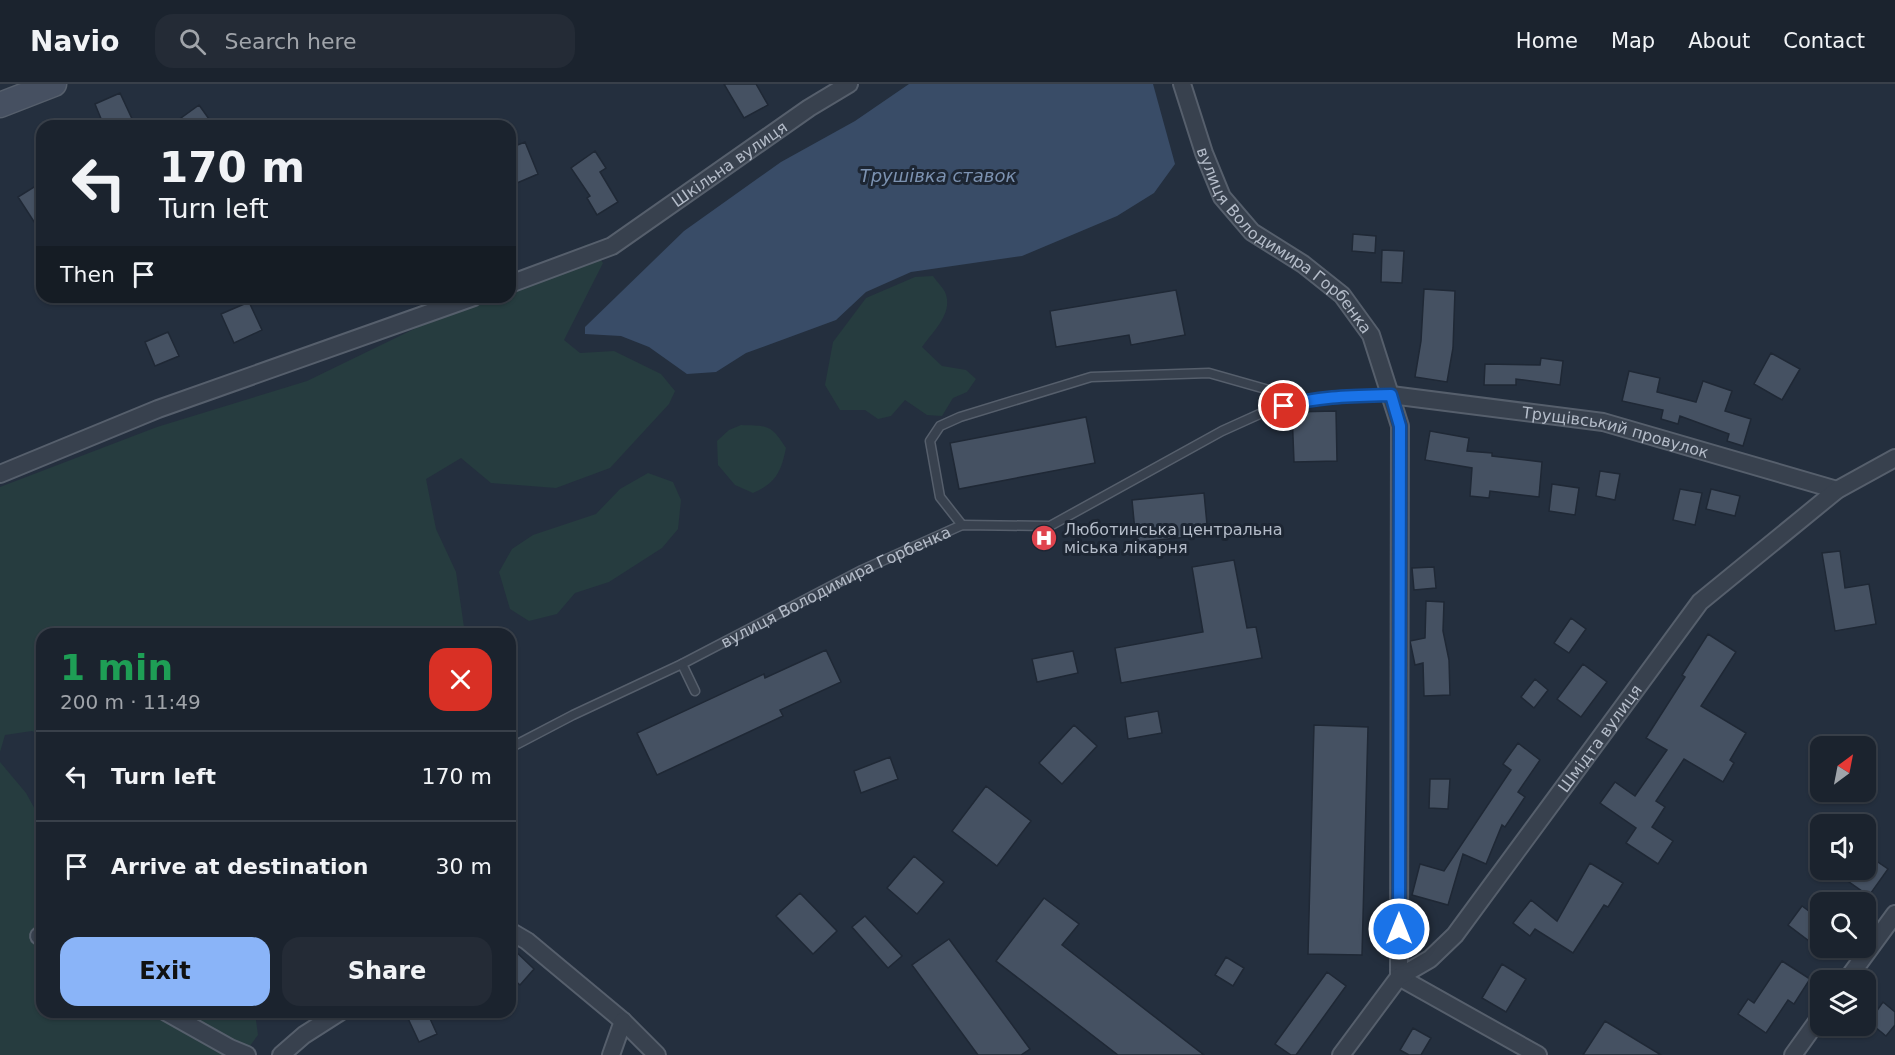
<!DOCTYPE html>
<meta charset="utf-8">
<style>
:root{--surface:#1b232e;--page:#242b36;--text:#f1f3f6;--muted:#a0a4aa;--line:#39404a;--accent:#8ab4f8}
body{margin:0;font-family:"DejaVu Sans",sans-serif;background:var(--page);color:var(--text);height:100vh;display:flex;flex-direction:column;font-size:22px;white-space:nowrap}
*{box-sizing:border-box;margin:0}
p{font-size:20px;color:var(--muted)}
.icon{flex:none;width:33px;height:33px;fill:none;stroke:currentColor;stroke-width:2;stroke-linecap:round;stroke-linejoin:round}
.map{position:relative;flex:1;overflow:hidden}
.side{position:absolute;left:36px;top:544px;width:480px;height:390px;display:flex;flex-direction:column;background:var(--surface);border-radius:18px;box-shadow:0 2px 4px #0004,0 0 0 2px var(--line)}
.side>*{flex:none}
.guide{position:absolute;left:36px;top:36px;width:480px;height:183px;border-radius:18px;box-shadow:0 2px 4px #0004,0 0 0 2px var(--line);background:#1b232e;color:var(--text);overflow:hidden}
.needle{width:39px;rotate:32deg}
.buttons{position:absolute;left:1810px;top:652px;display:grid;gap:12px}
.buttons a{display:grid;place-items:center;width:66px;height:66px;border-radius:12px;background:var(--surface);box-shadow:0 2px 4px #0004,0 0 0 2px var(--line);font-size:30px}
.pin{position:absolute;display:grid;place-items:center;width:51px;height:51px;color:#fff;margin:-26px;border:3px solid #fff;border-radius:50%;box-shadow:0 2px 6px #0007}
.me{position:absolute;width:66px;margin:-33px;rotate:0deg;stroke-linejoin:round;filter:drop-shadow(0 0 4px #0008)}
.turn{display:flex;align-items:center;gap:21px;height:126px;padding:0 24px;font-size:27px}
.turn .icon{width:78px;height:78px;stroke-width:2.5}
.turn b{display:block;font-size:42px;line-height:51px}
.then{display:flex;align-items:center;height:57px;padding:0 24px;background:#0003;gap:12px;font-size:22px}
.round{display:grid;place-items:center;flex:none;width:63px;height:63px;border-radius:18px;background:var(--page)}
.overview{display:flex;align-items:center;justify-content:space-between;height:102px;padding:0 24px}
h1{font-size:36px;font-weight:800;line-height:45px;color:#1e9e55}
.cta{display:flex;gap:12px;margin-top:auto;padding:12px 24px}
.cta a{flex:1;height:69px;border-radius:18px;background:var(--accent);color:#111;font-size:24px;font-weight:800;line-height:69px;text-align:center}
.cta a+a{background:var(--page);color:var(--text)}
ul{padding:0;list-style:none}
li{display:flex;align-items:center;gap:18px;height:90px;padding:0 24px;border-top:2px solid var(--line)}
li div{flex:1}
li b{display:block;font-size:22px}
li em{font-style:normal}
header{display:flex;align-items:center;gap:36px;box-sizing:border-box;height:84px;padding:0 30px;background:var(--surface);border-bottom:2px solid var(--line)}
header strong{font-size:28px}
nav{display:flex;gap:33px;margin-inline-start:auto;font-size:21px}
.search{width:420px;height:54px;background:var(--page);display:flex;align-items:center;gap:15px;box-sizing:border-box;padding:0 21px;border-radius:18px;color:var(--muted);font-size:22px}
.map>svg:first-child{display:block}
.green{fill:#263c3f}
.water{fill:#394c67}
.building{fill:#455162;stroke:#1f2835;stroke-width:1.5}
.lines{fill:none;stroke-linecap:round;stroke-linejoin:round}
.lane-casing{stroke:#565f6c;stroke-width:11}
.street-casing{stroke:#565f6c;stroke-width:20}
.secondary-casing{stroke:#565f6c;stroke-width:27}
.lane{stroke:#38414e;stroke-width:8}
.street{stroke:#38414e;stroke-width:16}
.secondary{stroke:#465061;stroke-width:24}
.route-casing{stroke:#114b97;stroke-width:15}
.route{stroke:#1a73e8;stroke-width:10}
.labels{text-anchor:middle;stroke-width:6;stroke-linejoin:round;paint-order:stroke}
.street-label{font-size:16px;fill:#b4bcc9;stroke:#1d2633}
.poi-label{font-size:16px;fill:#b4bcc9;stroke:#1d2633;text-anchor:start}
.water-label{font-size:18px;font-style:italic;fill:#7c92b1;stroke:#1d2633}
</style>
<header>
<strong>Navio</strong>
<div class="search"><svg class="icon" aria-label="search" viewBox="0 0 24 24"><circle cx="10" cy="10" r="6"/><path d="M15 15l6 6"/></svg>Search here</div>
<nav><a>Home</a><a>Map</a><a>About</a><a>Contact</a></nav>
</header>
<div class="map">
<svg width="1895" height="971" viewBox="0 0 1895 971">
<rect width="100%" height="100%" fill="#242f3e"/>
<path class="green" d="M 588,160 L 603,179 L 564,256 L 580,269 L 614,267 L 661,290 L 675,307 L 669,320 L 610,384 L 556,404 L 491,399 L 461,374 L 426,395 L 436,445 L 456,488 L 465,550 L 42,550 L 42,652 L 32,647 L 5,651 L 0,668 L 0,403 L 157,343 L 307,297 L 480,213 L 510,213 L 510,198 Z
M 933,192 C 936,197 942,202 945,208 C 954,229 933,247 922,263 L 942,282 L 966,286 L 976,295 L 967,308 L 953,314 L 942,332 L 927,331 L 905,316 L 891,332 L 878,335 L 865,326 L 840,326 L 825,301 L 833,258 L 866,214 L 915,193 Z
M 741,341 C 768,342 771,340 786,364 C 781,388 776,399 753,409 L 735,401 L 718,381 L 717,357 L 729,346 Z
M 648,389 L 673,398 L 681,416 L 678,445 L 662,464 L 609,498 L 575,509 L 557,530 L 529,537 L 510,525 L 499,488 L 512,465 L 533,451 L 596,430 L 620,405 Z
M 0,678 L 26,709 L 42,738 L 42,928 L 255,929 L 258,951 L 243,971 L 0,971 Z"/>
<path class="water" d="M 909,0 L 1153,0 L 1175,80 L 1154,109 L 1117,132 L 1022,172 L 911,188 L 866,208 L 836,236 L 746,269 L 716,288 L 687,290 L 649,263 L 621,252 L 585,250 L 585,243 L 684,147 L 781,78 L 855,37 Z"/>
<path class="building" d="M 724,0 L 756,0 L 768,21 L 744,34 Z
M 120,9 L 133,37 L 122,42 L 104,42 L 95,20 Z
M 199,21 L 214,42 L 170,42 Z
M 525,58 L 538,90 L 517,99 L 510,82 L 510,64 Z
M 595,67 L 606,84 L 600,88 L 618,118 L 597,131 L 587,114 L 590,112 L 571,84 Z
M 42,98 L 42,150 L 18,113 Z
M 1353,150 L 1376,152 L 1375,169 L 1352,167 Z
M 1382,166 L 1404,167 L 1402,199 L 1381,198 Z
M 1424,205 L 1455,207 L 1453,264 L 1447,298 L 1415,293 L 1421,257 Z
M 1176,206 L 1185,251 L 1131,261 L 1129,251 L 1056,263 L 1050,227 Z
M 249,218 L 262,246 L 234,259 L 221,230 Z
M 168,248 L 179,272 L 155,282 L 145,258 Z
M 1771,269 L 1800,285 L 1782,316 L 1754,300 Z
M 1541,274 L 1563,277 L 1560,301 L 1516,295 L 1516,301 L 1484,301 L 1485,280 L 1540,281 Z
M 1629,287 L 1660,294 L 1657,308 L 1696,318 L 1703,297 L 1732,307 L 1725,327 L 1751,335 L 1743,362 L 1727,357 L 1729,350 L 1680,332 L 1678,340 L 1661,335 L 1663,326 L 1622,317 Z
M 1336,327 L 1337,377 L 1294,378 L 1292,328 Z
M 1086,333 L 1095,379 L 959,405 L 950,359 Z
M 1430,347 L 1469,354 L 1467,367 L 1492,369 L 1492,372 L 1542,378 L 1539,413 L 1490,407 L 1489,414 L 1470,412 L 1472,384 L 1425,376 Z
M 1600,387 L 1620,390 L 1615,416 L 1596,412 Z
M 1552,400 L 1579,404 L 1575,431 L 1549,427 Z
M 1680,405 L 1702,409 L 1695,441 L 1673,436 Z
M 1711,405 L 1740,412 L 1735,432 L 1706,425 Z
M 1204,409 L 1208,451 L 1136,458 L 1132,416 Z
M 1840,467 L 1845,504 L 1869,500 L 1876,540 L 1835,547 L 1822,469 Z
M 1234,476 L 1247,544 L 1256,543 L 1262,574 L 1121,599 L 1115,564 L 1203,548 L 1192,483 Z
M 1434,483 L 1436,504 L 1414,506 L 1412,484 Z
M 1426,517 L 1444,518 L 1443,547 L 1449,576 L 1450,611 L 1424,612 L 1423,579 L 1415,581 L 1410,557 L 1425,554 Z
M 1571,534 L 1586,545 L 1569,569 L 1554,559 Z
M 1708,550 L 1736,568 L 1701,622 L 1746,649 L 1730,676 L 1734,679 L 1723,698 L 1684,675 L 1656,717 L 1665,723 L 1652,743 L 1673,757 L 1658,780 L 1626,759 L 1636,744 L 1600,719 L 1615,698 L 1635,712 L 1667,666 L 1646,654 L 1685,593 L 1682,591 Z
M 826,566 L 841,598 L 780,626 L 783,632 L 657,691 L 637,649 L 764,590 L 765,594 Z
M 1073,567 L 1078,589 L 1037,598 L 1032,575 Z
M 1583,580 L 1607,598 L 1581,633 L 1557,615 Z
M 1535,595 L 1548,606 L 1534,624 L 1521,613 Z
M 1158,627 L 1162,649 L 1128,655 L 1125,633 Z
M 1074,641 L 1097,662 L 1062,700 L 1039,679 Z
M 1314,641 L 1368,643 L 1362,871 L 1308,870 Z
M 1518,659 L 1540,676 L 1518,708 L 1525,713 L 1505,743 L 1502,741 L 1486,780 L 1463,770 L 1448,821 L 1412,811 L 1420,780 L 1444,787 L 1511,686 L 1503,680 Z
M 890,673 L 898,695 L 861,709 L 854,687 Z
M 1430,695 L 1450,695 L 1448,725 L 1429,724 Z
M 986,702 L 1031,737 L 997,782 L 952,747 Z
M 1866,770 L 1888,785 L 1866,816 L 1866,810 L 1832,786 L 1866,786 Z
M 914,772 L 944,798 L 917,830 L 887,804 Z
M 1590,779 L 1623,799 L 1608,823 L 1604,821 L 1573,869 L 1535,845 L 1530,852 L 1513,839 L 1531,816 L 1557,837 Z
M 800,809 L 837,847 L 813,870 L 776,832 Z
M 1044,814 L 1079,840 L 1062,861 L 1204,971 L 1118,971 L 996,877 Z
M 1802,822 L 1821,836 L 1821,866 L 1788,841 Z
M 865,832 L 902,872 L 888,884 L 852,843 Z
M 949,855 L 1030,965 L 1021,971 L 978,971 L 912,881 Z
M 510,862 L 534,885 L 520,901 L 510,892 Z
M 1226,873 L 1244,884 L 1233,902 L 1215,891 Z
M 1782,877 L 1810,895 L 1794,920 L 1788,916 L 1766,949 L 1738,930 L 1748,915 L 1754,919 Z
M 1502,880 L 1526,895 L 1506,928 L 1482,914 Z
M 1327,888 L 1346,902 L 1296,971 L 1291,971 L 1275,960 Z
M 1883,918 L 1895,928 L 1895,941 L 1886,952 L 1869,938 Z
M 405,928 L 427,928 L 437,950 L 419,958 Z
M 1605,937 L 1661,971 L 1583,971 Z
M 1413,944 L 1431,954 L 1421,971 L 1409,971 L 1400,966 Z"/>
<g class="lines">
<g class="lane-casing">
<g id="lane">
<path d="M 962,441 L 940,413 L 930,357 L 940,342 L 960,333 L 1091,293 L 1209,289 L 1304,316"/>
<path id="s1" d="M 695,607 L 682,580 L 862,486 L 962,441 L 1050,442 L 1222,347 L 1264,328 L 1305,316 L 1344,312 L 1390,311"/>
<path d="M 510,664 L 573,631 L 682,580"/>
</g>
</g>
<g class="street-casing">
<g id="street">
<path id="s2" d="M 1182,0 L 1204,69 L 1222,113 L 1252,148 L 1303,180 L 1342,211 L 1371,251 L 1400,342 L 1399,893"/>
<path id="s3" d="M 510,200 L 612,162 L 809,24 L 849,0"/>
<path id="s4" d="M 1391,311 L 1603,338 L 1837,406"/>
<path d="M 0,390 L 158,325 L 474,213"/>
<path d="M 510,847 L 527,857 L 623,937 L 657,971"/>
<path d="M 39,852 L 42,854"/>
<path d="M 1399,893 L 1538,971"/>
<path d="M 1846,897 L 1895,830"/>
<path d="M 166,928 L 230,964 L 247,971"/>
<path d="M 281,971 L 304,951 L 340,928"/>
<path d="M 611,971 L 623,937"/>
<path id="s5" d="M 1341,971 L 1399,893 L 1430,875 L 1455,851 L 1700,518 L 1837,406 L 1895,374"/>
<path d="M 1793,971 L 1821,932"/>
</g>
</g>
<g class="secondary-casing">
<path id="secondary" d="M 0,21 L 54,0"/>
</g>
<use href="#lane" class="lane"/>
<use href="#street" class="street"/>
<use href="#secondary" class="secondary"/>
</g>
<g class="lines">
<g class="route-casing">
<path id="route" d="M 1284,322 C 1319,312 1355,312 1391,311 L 1400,342 L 1399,845"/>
</g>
<use href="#route" class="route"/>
</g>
<defs>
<g id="hospital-disc" transform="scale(1.35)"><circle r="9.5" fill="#e0444e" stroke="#1d2633"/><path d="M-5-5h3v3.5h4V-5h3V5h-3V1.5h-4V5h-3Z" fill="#fff"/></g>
</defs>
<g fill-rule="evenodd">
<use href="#hospital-disc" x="1044" y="454"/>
</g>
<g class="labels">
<g class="street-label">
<text dy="6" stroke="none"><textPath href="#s3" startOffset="252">Шкільна вулиця</textPath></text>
<text dy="6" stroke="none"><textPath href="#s2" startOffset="194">вулиця Володимира Горбенка</textPath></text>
<text dy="6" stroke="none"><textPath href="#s4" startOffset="228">Трущівський провулок</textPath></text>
<text dy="6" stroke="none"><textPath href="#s1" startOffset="202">вулиця Володимира Горбенка</textPath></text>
<text dy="6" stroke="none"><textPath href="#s5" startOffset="412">Шмідта вулиця</textPath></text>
</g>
<g class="poi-label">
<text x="1064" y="451">Люботинська центральна<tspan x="1064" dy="18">міська лікарня</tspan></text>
</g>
<g class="water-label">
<text x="938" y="98">Трушівка ставок</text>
</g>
</g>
</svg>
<div class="buttons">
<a><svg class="needle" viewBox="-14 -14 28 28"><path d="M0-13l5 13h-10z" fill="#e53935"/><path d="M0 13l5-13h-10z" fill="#a0a4aa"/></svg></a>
<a><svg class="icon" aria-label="sound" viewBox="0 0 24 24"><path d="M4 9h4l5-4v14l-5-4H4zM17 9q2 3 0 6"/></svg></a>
<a><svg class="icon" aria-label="search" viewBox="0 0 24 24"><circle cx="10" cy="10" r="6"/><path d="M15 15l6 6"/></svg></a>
<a><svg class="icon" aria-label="layers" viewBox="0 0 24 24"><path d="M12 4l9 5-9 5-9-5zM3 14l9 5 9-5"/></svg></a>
</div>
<div class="pin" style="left:1284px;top:322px;background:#d93025"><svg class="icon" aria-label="arrive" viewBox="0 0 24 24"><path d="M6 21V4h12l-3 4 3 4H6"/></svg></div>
<svg class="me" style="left:1399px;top:845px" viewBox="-20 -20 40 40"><circle r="17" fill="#1a73e8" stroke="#fff" stroke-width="3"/><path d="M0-11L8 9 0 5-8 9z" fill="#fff"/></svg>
<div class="guide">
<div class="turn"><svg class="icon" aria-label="left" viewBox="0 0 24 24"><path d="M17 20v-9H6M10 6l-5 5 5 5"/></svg><div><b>170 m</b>Turn left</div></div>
<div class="then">Then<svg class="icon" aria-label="arrive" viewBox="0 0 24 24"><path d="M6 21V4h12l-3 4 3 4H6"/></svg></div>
</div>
<section class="side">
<div class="overview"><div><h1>1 min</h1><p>200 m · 11:49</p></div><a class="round" style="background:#d93025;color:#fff"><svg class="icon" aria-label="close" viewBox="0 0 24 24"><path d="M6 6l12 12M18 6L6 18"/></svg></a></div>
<ul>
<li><svg class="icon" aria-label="left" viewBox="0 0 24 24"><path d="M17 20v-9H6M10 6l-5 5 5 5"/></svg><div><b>Turn left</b></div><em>170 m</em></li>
<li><svg class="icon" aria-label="arrive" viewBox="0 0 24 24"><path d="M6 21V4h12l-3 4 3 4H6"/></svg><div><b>Arrive at destination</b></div><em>30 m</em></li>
</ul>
<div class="cta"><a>Exit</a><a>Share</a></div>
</section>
</div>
